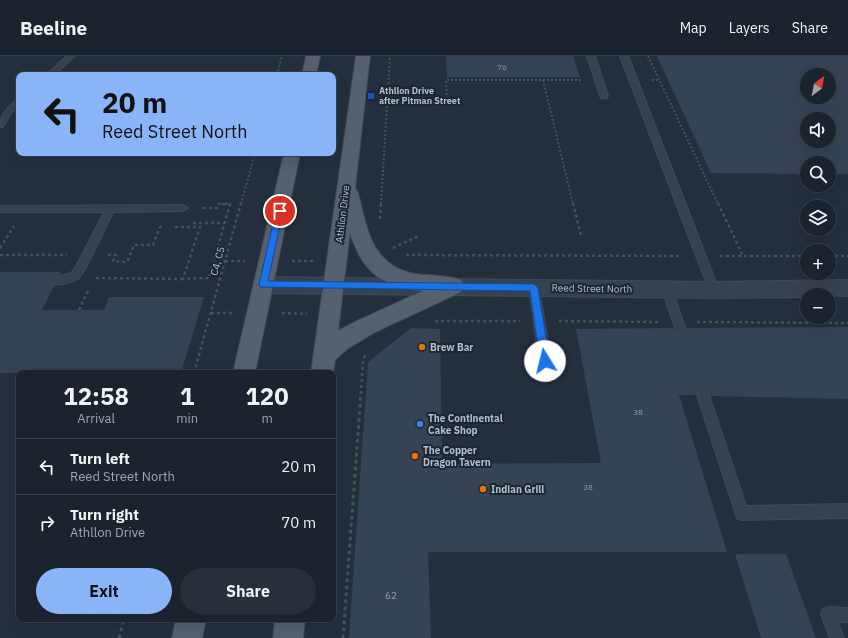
<!DOCTYPE html>
<meta charset="utf-8">
<style>
:root{--surface:#1b232e;--page:#282f3a;--text:#f1f3f6;--muted:#a0a4aa;--line:#39404a;--accent:#8ab4f8}
body{margin:0;font-family:"IBM Plex Sans",sans-serif;background:var(--page);color:var(--text);height:100vh;display:flex;flex-direction:column;font-size:15px;white-space:nowrap}
*{box-sizing:border-box;margin:0}
p{font-size:13px;color:var(--muted)}
.icon{flex:none;width:22px;height:22px;fill:none;stroke:currentColor;stroke-width:2;stroke-linecap:round;stroke-linejoin:round}
.map{position:relative;flex:1;overflow:hidden}
.details{position:absolute;left:16px;top:314px;width:320px;height:252px;display:flex;flex-direction:column;background:var(--surface);border-radius:8px;box-shadow:0 4px 16px #0002,0 0 0 1px var(--line)}
.details>*{flex:none}
.top-card{position:absolute;left:16px;top:16px;width:320px;height:84px;border-radius:8px;box-shadow:0 4px 16px #0002,0 0 0 1px var(--line);background:#8ab4f8;color:#111;overflow:hidden}
.needle{width:26px;rotate:32deg}
.controls{position:absolute;left:800px;top:12px;display:grid;gap:8px}
.controls a{display:grid;place-items:center;width:36px;height:36px;border-radius:50%;background:var(--surface);box-shadow:0 4px 16px #0002,0 0 0 1px var(--line);font-size:20px}
.pin{position:absolute;display:grid;place-items:center;width:34px;height:34px;color:#fff;margin:-17px;border:2px solid #fff;border-radius:50%;box-shadow:0 1px 4px #0007}
.me{position:absolute;width:44px;margin:-22px;rotate:351deg;stroke-linejoin:round;filter:drop-shadow(0 0 3px #0008)}
.turn{display:flex;align-items:center;gap:14px;height:84px;padding:0 20px;font-size:18px}
.turn .icon{width:52px;height:52px;stroke-width:2.5}
.turn b{display:block;font-size:28px;line-height:34px}
.eta{display:flex;justify-content:space-evenly;align-items:center;height:68px;text-align:center}
.eta b{font-size:24px;font-weight:700;line-height:28px}
.primary-button{display:flex;gap:8px;margin-top:auto;padding:8px 20px}
.primary-button a{flex:1;height:46px;border-radius:24px;background:var(--accent);color:#111;font-size:16px;font-weight:700;line-height:46px;text-align:center}
.primary-button a+a{background:var(--page);color:var(--text)}
ul{padding:0;list-style:none}
li{display:flex;align-items:center;gap:12px;height:56px;padding:0 20px;border-top:1px solid var(--line)}
li div{flex:1}
li b{display:block;font-size:15px}
li em{font-style:normal}
header{display:flex;align-items:center;gap:24px;box-sizing:border-box;height:56px;padding:0 20px;background:var(--surface);border-bottom:1px solid var(--line)}
header strong{font-size:19px}
nav{display:flex;gap:22px;margin-inline-start:auto;font-size:14px}
.map>svg:first-child{display:block}
.building{fill:#364354;fill-rule:evenodd}
.lines{fill:none;stroke-linecap:round;stroke-linejoin:round}
.lane-casing{stroke:#414a57;stroke-width:2}
.street-casing{stroke:#414a57;stroke-width:2}
.primary-casing{stroke:#414a57;stroke-width:2}
.path-far2{stroke:#3f5557;stroke-width:2;stroke-dasharray:2 2;stroke-linecap:butt}
.path-far1{stroke:#3f5557;stroke-width:2.5;stroke-dasharray:3 3;stroke-linecap:butt}
.path{stroke:#3f5557;stroke-width:3;stroke-dasharray:3.5 3.5;stroke-linecap:butt}
.lane{fill:#38414e;fill-rule:evenodd}
.street{fill:#38414e;fill-rule:evenodd}
.primary{fill:#56606e;fill-rule:evenodd}
.route{fill:#1a73e8;stroke:#114b97}
.transit-dot{fill:#1a4fb4;stroke:#1d2633;stroke-width:1.5}
.food-dot{fill:#e8710a;stroke:#1d2633;stroke-width:1.5}
.shop-dot{fill:#3f7fe0;stroke:#1d2633;stroke-width:1.5}
.labels{text-anchor:middle;stroke-width:4;stroke-linejoin:round;paint-order:stroke}
.number-label{font-size:8px;fill:#929caa}
.far-poi-label{font-size:9px;font-weight:bold;fill:#b4bcc9;stroke:#1d2633;text-anchor:start}
.street-label{font-size:10px;fill:#b4bcc9;stroke:#1d2633}
.poi-label{font-size:10px;font-weight:bold;fill:#b4bcc9;stroke:#1d2633;text-anchor:start}
.near-number-label{font-size:10px;fill:#929caa}
</style>
<header>
<strong>Beeline</strong>
<nav><a>Map</a><a>Layers</a><a>Share</a></nav>
</header>
<div class="map">
<svg width="848" height="582" viewBox="0 0 848 582">
<rect width="100%" height="100%" fill="#242f3e"/>
<path class="building" d="M 446,0 L 573,0 L 580,21 L 447,21 Z
M 657,0 L 848,0 L 848,118 L 829,118 L 829,107 L 807,107 L 807,118 L 711,117 ZM 807,19 L 829,19 L 829,41 L 807,41 ZM 807,63 L 829,63 L 829,85 L 807,85 Z
M 0,216 L 61,216 L 60,219 L 52,222 L 51,225 L 54,230 L 42,254 L 104,254 L 109,241 L 204,241 L 181,317 L 0,317 Z
M 848,271 L 848,343 L 711,340 L 708,334 L 703,333 L 698,334 L 696,339 L 679,339 L 727,496 L 428,496 L 431,582 L 349,582 L 368,306 L 411,272 L 440,273 L 442,408 L 601,407 L 576,273 L 673,272 L 675,276 L 681,278 L 685,276 L 686,272 Z
M 735,498 L 786,498 L 816,582 L 761,582 Z"/>
<g class="lines">
<g class="lane-casing">
<path id="lane" d="M 67,0 L 75,0 L 54,19 L 46,19 Z
M 587,0 L 595,0 L 608,40 L 607,42 L 601,42 L 600,40 Z
M 620,0 L 628,0 L 719,234 L 718,237 L 714,238 L 710,237 L 709,234 Z
M 16,44 L 19,44 L 19,50 L 11,57 L 3,71 L 0,71 C 0,58 7,53 16,44 Z
M 183,149 L 188,152 L 183,155 L 113,156 C 107,168 86,216 78,223 C 73,226 59,230 53,228 L 52,225 L 53,222 L 71,217 L 77,209 L 104,156 L 0,156 L 0,150 Z
M 534,228 L 538,229 L 539,232 L 551,305 L 549,308 L 545,310 L 541,308 L 539,305 L 529,232 L 530,229 Z
M 667,229 L 671,230 L 685,272 L 684,275 L 680,277 L 676,275 L 662,233 L 663,230 Z
M 703,334 L 707,335 L 709,339 L 746,450 L 848,448 L 848,462 L 742,464 L 737,462 L 697,339 L 699,335 Z
M 828,551 L 848,552 L 848,566 L 838,566 L 844,582 L 830,582 L 821,558 L 823,553 Z"/>
</g>
<g class="street-casing">
<path id="street" d="M 263,221 L 714,226 L 848,224 L 848,240 L 807,239 L 807,241 L 714,242 L 263,237 L 256,235 L 253,229 L 256,223 Z"/>
</g>
<g class="primary-casing">
<path id="primary" d="M 306,0 L 320,0 L 316,19 L 302,19 Z
M 356,0 L 370,0 L 355,132 L 358,137 C 367,173 372,211 416,218 C 431,220 447,219 461,224 L 464,230 L 461,236 L 375,276 L 347,293 L 335,304 L 333,318 L 311,317 ZM 350,176 C 362,217 382,230 423,235 L 359,264 L 338,275 Z
M 284,97 L 300,97 L 255,317 L 233,317 Z
M 176,563 L 206,563 L 202,582 L 172,582 Z
M 275,563 L 305,563 L 303,582 L 273,582 Z"/>
</g>
<path class="path-far2" d="M 648,0 L 718,148
M 277,19 L 282,0
M 543,24 L 573,148
M 652,24 L 659,24
M 378,46 L 447,46 L 446,24 L 581,24
M 218,148 L 230,148
M 241,148 L 255,97
M 381,148 L 390,0"/>
<path class="path-far1" d="M 573,147 L 581,180
M 718,147 L 743,200
M 380,163 L 381,147
M 193,167 L 224,167
M 175,171 L 200,171 L 183,223 L 209,222 L 230,148 L 218,148 L 217,152 L 201,152
M 0,192 L 14,170
M 393,192 L 419,180
M 0,199 L 67,199
M 108,199 L 116,199 L 113,205 L 127,206 L 134,189 L 153,189 L 160,171 L 162,171
M 406,199 L 681,200
M 720,200 L 807,200
M 829,200 L 848,200
M 215,202 L 226,202
M 225,205 L 245,205
M 292,205 L 313,205
M 96,222 L 183,223
M 79,254 L 88,235
M 211,257 L 233,257
M 282,257 L 307,258
M 435,265 L 520,265
M 559,265 L 660,266
M 697,266 L 848,267
M 194,317 L 241,147
M 361,338 L 363,304 L 366,298"/>
<path class="path" d="M 119,582 L 124,563
M 343,582 L 361,337"/>
<use href="#lane" class="lane"/>
<use href="#street" class="street"/>
<use href="#primary" class="primary"/>
</g>
<path class="route" d="M 280,152 L 283,155 L 268,225 L 534,228 L 538,232 L 550,305 L 548,308 L 542,308 L 540,305 L 530,235 L 260,231 L 259,228 L 276,155 Z"/>
<rect class="transit-dot" x="367" y="36" width="8" height="8" rx="2"/>
<g class="food-dot">
<circle cx="422" cy="291" r="4"/>
<circle cx="415" cy="400" r="4"/>
<circle cx="483" cy="433" r="4"/>
</g>
<circle class="shop-dot" cx="420" cy="368" r="4"/>
<g class="labels">
<g class="number-label">
<text x="502" y="14">76</text>
<text x="638" y="359">38</text>
<text x="588" y="434">38</text>
</g>
<g class="far-poi-label">
<text x="379" y="38">Athllon Drive<tspan x="379" dy="10">after Pitman Street</tspan></text>
</g>
<g class="street-label">
<text transform="translate(342 158) rotate(-83)" y="4">Athllon Drive</text>
<text transform="translate(217 205) rotate(-75)" y="4">C4, C5</text>
<text transform="translate(592 232) rotate(1)" y="4">Reed Street North</text>
</g>
<g class="poi-label">
<text x="430" y="295">Brew Bar</text>
<text x="428" y="366">The Continental<tspan x="428" dy="12">Cake Shop</tspan></text>
<text x="423" y="398">The Copper<tspan x="423" dy="12">Dragon Tavern</tspan></text>
<text x="491" y="437">Indian Grill</text>
</g>
<g class="near-number-label">
<text x="391" y="543">62</text>
</g>
</g>
</svg>
<div class="controls">
<a><svg class="needle" viewBox="-14 -14 28 28"><path d="M0-13l5 13h-10z" fill="#e53935"/><path d="M0 13l5-13h-10z" fill="#a0a4aa"/></svg></a>
<a><svg class="icon" aria-label="sound" viewBox="0 0 24 24"><path d="M4 9h4l5-4v14l-5-4H4zM17 9q2 3 0 6"/></svg></a>
<a><svg class="icon" aria-label="search" viewBox="0 0 24 24"><circle cx="10" cy="10" r="6"/><path d="M15 15l6 6"/></svg></a>
<a><svg class="icon" aria-label="layers" viewBox="0 0 24 24"><path d="M12 4l9 5-9 5-9-5zM3 14l9 5 9-5"/></svg></a>
<a>+</a>
<a>−</a>
</div>
<div class="pin" style="left:280px;top:155px;background:#d93025"><svg class="icon" aria-label="arrive" viewBox="0 0 24 24"><path d="M6 21V4h12l-3 4 3 4H6"/></svg></div>
<svg class="me" style="left:545px;top:305px" viewBox="-20 -20 40 40"><circle r="19" fill="#fff"/><path d="M0-13L10 11 0 6-10 11z" fill="#1a73e8"/></svg>
<div class="top-card">
<div class="turn"><svg class="icon" aria-label="left" viewBox="0 0 24 24"><path d="M17 20v-9H6M10 6l-5 5 5 5"/></svg><div><b>20 m</b>Reed Street North</div></div>
</div>
<section class="details">
<div class="eta">
<div><b>12:58</b><p>Arrival</p></div>
<div><b>1</b><p>min</p></div>
<div><b>120</b><p>m</p></div>
</div>
<ul>
<li><svg class="icon" aria-label="left" viewBox="0 0 24 24"><path d="M17 20v-9H6M10 6l-5 5 5 5"/></svg><div><b>Turn left</b><p>Reed Street North</p></div><em>20 m</em></li>
<li><svg class="icon" aria-label="right" viewBox="0 0 24 24"><path d="M7 20v-9h11M14 6l5 5-5 5"/></svg><div><b>Turn right</b><p>Athllon Drive</p></div><em>70 m</em></li>
</ul>
<div class="primary-button"><a>Exit</a><a>Share</a></div>
</section>
</div>
